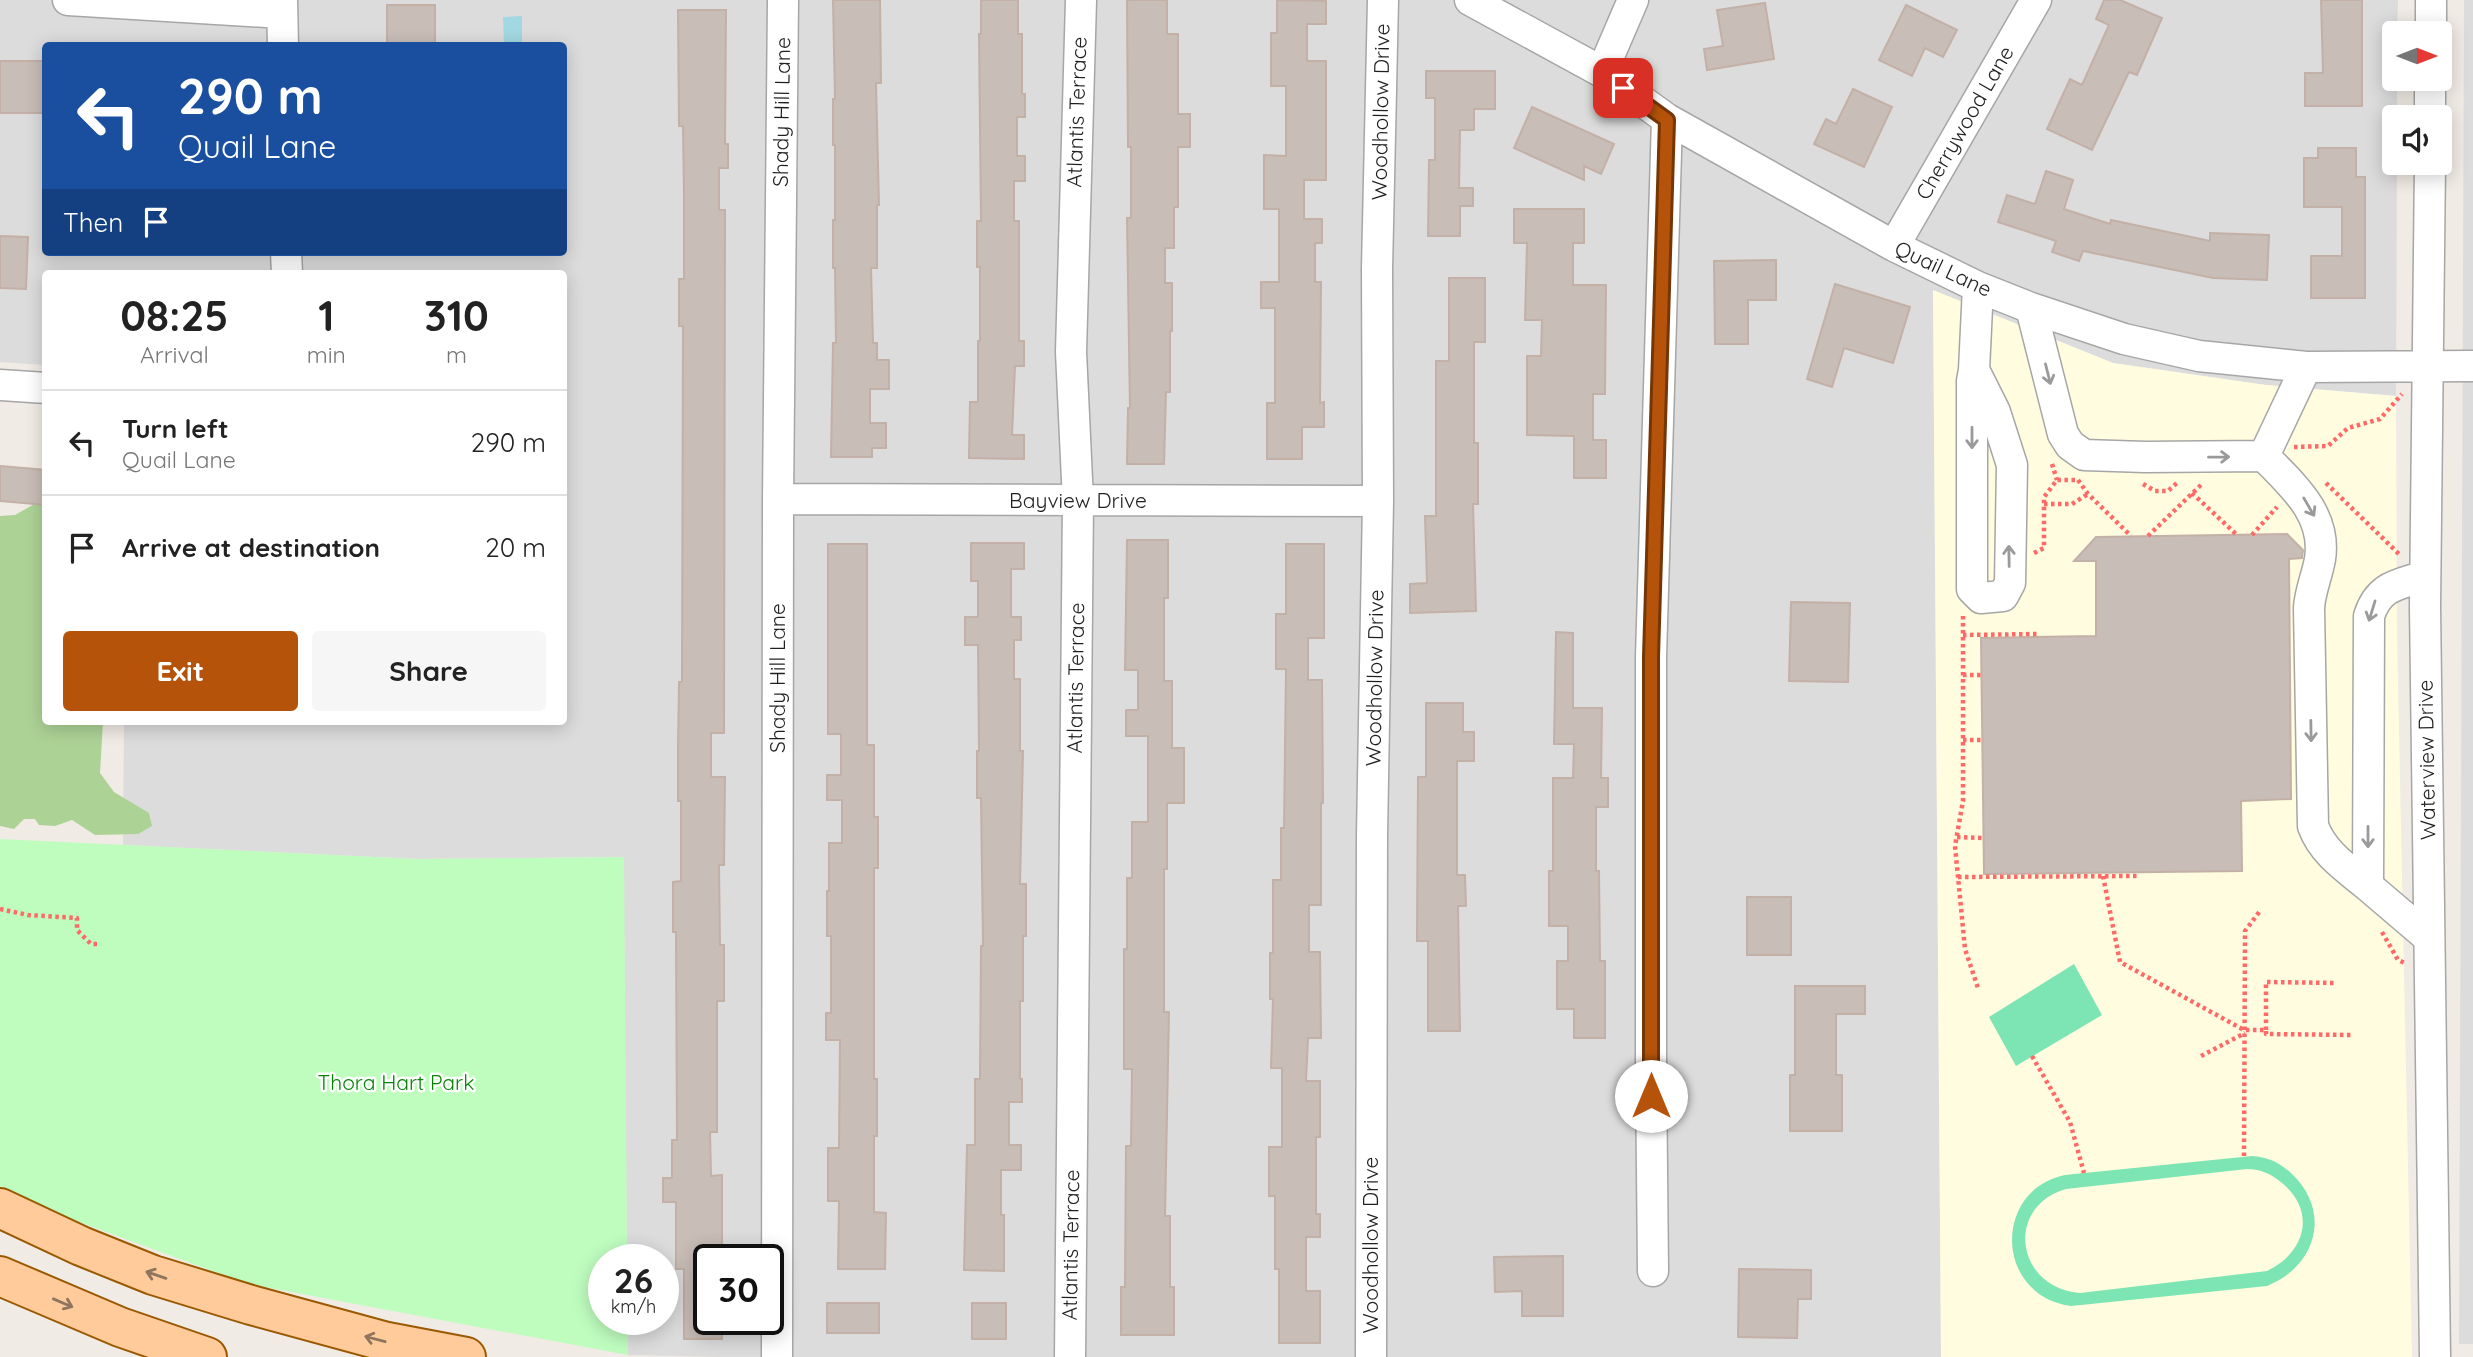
<!DOCTYPE html>
<style>
:root{--surface:#fff;--page:#f6f6f6;--text:#222;--muted:#767676;--line:#e0e0e0;--accent:#b45309}
body{margin:0;font-family:Quicksand,sans-serif;background:var(--page);color:var(--text);height:100vh;display:flex;flex-direction:column;font-size:26px;white-space:nowrap}
*{box-sizing:border-box;margin:0}
p{font-size:23px;color:var(--muted)}
.icon{flex:none;width:38px;height:38px;fill:none;stroke:currentColor;stroke-width:2;stroke-linecap:round;stroke-linejoin:round}
.map{position:relative;flex:1;overflow:hidden}
.side{position:absolute;left:42px;top:270px;width:525px;height:455px;display:flex;flex-direction:column;background:var(--surface);border-radius:7px;box-shadow:0 4px 18px #0003}
.side>*{flex:none}
.top-card{position:absolute;left:42px;top:42px;width:525px;height:214px;border-radius:7px;box-shadow:0 4px 18px #0003;background:#1a4fa0;color:#fff;overflow:hidden}
.needle{width:46px;rotate:90deg}
.buttons{position:absolute;left:2382px;top:21px;display:grid;gap:14px}
.buttons a{display:grid;place-items:center;width:70px;height:70px;border-radius:7px;background:var(--surface);box-shadow:0 4px 18px #0003;font-size:35px}
.speed{position:absolute;left:588px;top:1244px;display:flex;gap:14px;font-size:35px;font-weight:700;text-align:center}
.speed>*{display:grid;place-content:center;width:91px;height:91px;border-radius:50%;background:var(--surface);box-shadow:0 4px 18px #0003;line-height:1}
.speed small{font-size:18px;font-weight:400}
.speed .limit{border:4px solid #111;border-radius:10px;background:#fff;color:#111}
.pin{position:absolute;display:grid;place-items:center;width:60px;height:60px;color:#fff;margin:-30px;border-radius:14px;box-shadow:0 4px 10px #0006}
.me{position:absolute;width:77px;margin:-38px;rotate:0deg;stroke-linejoin:round;filter:drop-shadow(0 0 5px #0008)}
.turn{display:flex;align-items:center;gap:24px;height:147px;padding:0 21px;font-size:32px}
.turn .icon{width:91px;height:91px;stroke-width:2.5}
.turn b{display:block;font-size:49px;line-height:60px}
.then{display:flex;align-items:center;height:66px;padding:0 21px;background:#0003;gap:14px;font-size:26px}
.eta{display:flex;justify-content:space-evenly;align-items:center;height:119px;text-align:center}
.eta b{font-size:42px;font-weight:700;line-height:49px}
.button{display:flex;gap:14px;margin-top:auto;padding:14px 21px}
.button a{flex:1;height:80px;border-radius:7px;background:var(--accent);color:#fff;font-size:28px;font-weight:700;line-height:80px;text-align:center}
.button a+a{background:var(--page);color:var(--text)}
ul{padding:0;list-style:none}
li{display:flex;align-items:center;gap:21px;height:105px;padding:0 21px;border-top:2px solid var(--line)}
li div{flex:1}
li b{display:block;font-size:26px}
li em{font-style:normal}
.map>svg:first-child{display:block}
.residential{fill:#dddcdc;fill-rule:evenodd}
.education{fill:#fffcdf}
.forest{fill:#add296}
.park{fill:#bffdbf}
.pitch{fill:#7de4b3;fill-rule:evenodd}
.water{fill:#a2d8e1}
.building{fill:#c8bdb7;stroke:#c3b0a6;stroke-width:2}
.lines{fill:none;stroke-linecap:round;stroke-linejoin:round}
.minor-casing{stroke:#a6a6a6;stroke-width:33}
.major-casing{stroke:#9a5900;stroke-width:42}
.path{stroke:#ff6967;stroke-width:4.5;stroke-dasharray:3.5 3.5;stroke-linecap:butt}
.minor{stroke:#fff;stroke-width:30}
.major{stroke:#ffcb9b;stroke-width:38}
.oneway{stroke:#9a9a9a}
.oneway2{stroke:#8f755d}
.route-casing{stroke:#753606;stroke-width:18}
.route{stroke:#b45309;stroke-width:12}
.labels{text-anchor:middle;stroke-width:5;stroke-linejoin:round;paint-order:stroke}
.street-label{font-size:21px;fill:#1f1f1f;stroke:#fff}
.park-label{font-size:21px;fill:#058504;stroke:#fff}
</style>
<div class="map">
<svg width="2473" height="1357" viewBox="0 0 2473 1357">
<rect width="100%" height="100%" fill="#f0ebe4"/>
<path class="residential" d="M 0,0 L 2398,0 L 2397,33 L 2394,33 L 2394,79 L 2397,79 L 2397,117 L 2394,117 L 2394,163 L 2397,163 L 2396,399 L 2396,396 L 2266,385 L 2113,363 L 1933,290 L 1941,1357 L 720,1357 L 628,1355 L 628,1320 L 663,1320 L 663,1260 L 627,1260 L 623,857 L 418,859 L 123,845 L 124,721 L 564,721 L 564,273 L 46,273 L 45,365 L 0,362 ZM 46,46 L 564,46 L 564,252 L 46,252 ZM 709,1260 L 768,1260 L 768,1320 L 709,1320 Z
M 2464,0 L 2473,0 L 2473,1344 L 2459,1344 Z"/>
<path class="education" d="M 1933,290 L 2113,363 L 2266,385 L 2396,396 L 2397,633 L 2412,1357 L 1941,1357 Z"/>
<path class="forest" d="M 45,498 L 46,721 L 103,721 L 100,773 L 114,792 L 149,813 L 152,826 L 138,834 L 95,835 L 72,820 L 55,826 L 39,825 L 35,819 L 24,819 L 14,829 L 0,826 L 0,516 L 15,515 Z"/>
<path class="park" d="M 0,839 L 418,859 L 624,857 L 627,1260 L 604,1260 L 604,1320 L 628,1320 L 628,1355 L 248,1284 L 0,1193 Z"/>
<path class="pitch" d="M 2074,964 L 2102,1015 L 2016,1066 L 1989,1017 Z
M 2252,1156 C 2268,1157 2280,1163 2291,1173 C 2332,1211 2317,1266 2267,1286 L 2071,1306 C 1995,1296 1992,1190 2065,1175 ZM 2247,1169 C 2261,1169 2271,1174 2282,1183 C 2317,1212 2305,1253 2267,1271 L 2080,1293 C 2016,1288 2004,1207 2066,1189 Z"/>
<path class="water" d="M 522,16 L 522,45 L 504,45 L 503,17 Z"/>
<path class="building" d="M 833,0 L 880,0 L 881,83 L 876,83 L 879,205 L 877,205 L 877,268 L 871,268 L 873,343 L 877,343 L 877,360 L 889,360 L 889,389 L 870,389 L 870,423 L 886,423 L 886,448 L 872,448 L 872,457 L 831,457 L 833,343 L 836,343 L 835,268 L 833,268 L 833,220 L 835,220 L 835,145 L 833,145 L 833,99 L 835,99 Z
M 981,0 L 1018,0 L 1018,34 L 1022,34 L 1022,94 L 1025,94 L 1025,117 L 1017,117 L 1017,156 L 1025,156 L 1025,181 L 1014,181 L 1014,221 L 1019,221 L 1019,341 L 1024,341 L 1024,366 L 1015,366 L 1012,435 L 1024,435 L 1024,459 L 969,458 L 970,402 L 978,402 L 978,341 L 980,341 L 980,267 L 977,267 L 977,221 L 981,221 L 979,34 L 981,34 Z
M 1127,0 L 1167,0 L 1167,34 L 1178,34 L 1178,114 L 1190,114 L 1190,147 L 1178,147 L 1178,207 L 1174,207 L 1174,248 L 1165,248 L 1165,283 L 1172,283 L 1172,331 L 1170,331 L 1170,392 L 1166,392 L 1164,464 L 1127,464 L 1128,408 L 1130,408 L 1127,218 L 1131,218 L 1131,147 L 1128,147 Z
M 1277,0 L 1326,1 L 1326,24 L 1307,24 L 1307,61 L 1326,61 L 1326,180 L 1304,180 L 1304,219 L 1322,219 L 1322,243 L 1315,243 L 1315,282 L 1321,282 L 1320,403 L 1324,402 L 1324,427 L 1302,427 L 1302,459 L 1267,459 L 1267,403 L 1275,403 L 1275,308 L 1261,308 L 1261,282 L 1279,282 L 1279,209 L 1264,209 L 1264,155 L 1286,156 L 1286,86 L 1271,86 L 1271,33 L 1277,33 Z
M 2104,0 L 2120,0 L 2162,18 L 2137,75 L 2129,72 L 2092,150 L 2047,129 L 2070,79 L 2082,85 L 2109,25 L 2096,19 Z
M 2321,0 L 2362,0 L 2362,106 L 2305,106 L 2305,73 L 2323,73 Z
M 1765,3 L 1774,59 L 1707,70 L 1704,49 L 1723,46 L 1717,10 Z
M 387,5 L 435,5 L 435,46 L 387,46 Z
M 1906,5 L 1957,30 L 1943,57 L 1925,48 L 1912,76 L 1879,60 Z
M 678,10 L 726,10 L 725,144 L 728,144 L 728,168 L 719,168 L 719,210 L 725,210 L 724,733 L 711,733 L 711,777 L 725,777 L 724,865 L 719,865 L 720,945 L 724,945 L 724,1001 L 717,1001 L 717,1132 L 710,1132 L 711,1176 L 722,1175 L 722,1260 L 709,1260 L 709,1320 L 722,1320 L 722,1339 L 684,1339 L 684,1269 L 676,1269 L 676,1202 L 663,1202 L 663,1178 L 672,1178 L 672,1140 L 677,1140 L 676,932 L 673,932 L 673,882 L 681,881 L 681,801 L 678,801 L 678,748 L 679,682 L 682,682 L 683,326 L 679,326 L 679,279 L 684,279 L 684,195 L 683,126 L 679,126 Z
M 0,61 L 45,61 L 45,113 L 0,113 Z
M 1426,71 L 1495,71 L 1495,109 L 1474,109 L 1474,130 L 1460,130 L 1459,188 L 1473,188 L 1473,206 L 1460,206 L 1460,236 L 1428,236 L 1429,160 L 1435,160 L 1435,98 L 1426,98 Z
M 1853,89 L 1892,107 L 1864,167 L 1814,144 L 1826,119 L 1836,124 Z
M 1532,107 L 1614,144 L 1601,174 L 1584,166 L 1584,180 L 1514,148 Z
M 2318,148 L 2356,148 L 2356,177 L 2365,177 L 2365,298 L 2311,298 L 2311,256 L 2342,256 L 2342,207 L 2304,207 L 2304,158 L 2318,158 Z
M 2046,171 L 2073,180 L 2064,209 L 2110,224 L 2111,220 L 2210,241 L 2210,233 L 2269,235 L 2267,280 L 2213,278 L 2083,251 L 2079,261 L 2052,252 L 2056,241 L 1998,222 L 2007,195 L 2035,204 Z
M 1514,209 L 1584,209 L 1584,243 L 1573,243 L 1573,285 L 1606,285 L 1605,394 L 1593,394 L 1593,440 L 1606,440 L 1606,478 L 1574,478 L 1574,436 L 1527,435 L 1527,356 L 1541,356 L 1542,320 L 1525,320 L 1527,243 L 1514,243 Z
M 0,236 L 28,237 L 26,289 L 0,288 Z
M 1776,260 L 1776,300 L 1748,300 L 1748,344 L 1715,344 L 1714,261 Z
M 1449,278 L 1485,278 L 1485,342 L 1474,342 L 1474,443 L 1478,443 L 1478,504 L 1473,504 L 1476,611 L 1410,613 L 1410,584 L 1427,583 L 1425,516 L 1436,516 L 1436,361 L 1449,361 Z
M 1835,284 L 1910,307 L 1893,363 L 1844,348 L 1832,387 L 1807,379 Z
M 0,466 L 46,470 L 46,505 L 0,501 Z
M 2287,534 L 2303,550 L 2302,558 L 2289,559 L 2291,799 L 2241,801 L 2242,871 L 1984,874 L 1981,638 L 2096,636 L 2096,561 L 2074,561 L 2096,537 Z
M 1127,540 L 1168,540 L 1168,598 L 1164,598 L 1164,681 L 1172,681 L 1172,748 L 1184,748 L 1184,803 L 1167,803 L 1167,869 L 1164,869 L 1164,1012 L 1169,1012 L 1165,1216 L 1170,1216 L 1170,1287 L 1174,1287 L 1174,1335 L 1121,1335 L 1121,1287 L 1125,1287 L 1126,1146 L 1131,1146 L 1132,1069 L 1124,1069 L 1124,949 L 1127,949 L 1127,878 L 1132,878 L 1132,822 L 1148,822 L 1148,736 L 1126,736 L 1126,710 L 1138,710 L 1138,670 L 1125,670 Z
M 971,543 L 1024,543 L 1024,569 L 1011,569 L 1011,617 L 1021,617 L 1021,640 L 1014,640 L 1014,679 L 1020,679 L 1020,751 L 1023,751 L 1020,884 L 1026,884 L 1026,936 L 1023,936 L 1023,1001 L 1020,1001 L 1020,1079 L 1022,1079 L 1022,1102 L 1009,1102 L 1009,1145 L 1021,1145 L 1021,1170 L 1001,1170 L 1001,1215 L 1004,1215 L 1004,1271 L 964,1270 L 967,1145 L 975,1145 L 975,1079 L 980,1079 L 981,946 L 983,946 L 981,798 L 977,798 L 977,751 L 979,751 L 978,645 L 965,645 L 965,617 L 978,617 L 978,581 L 971,581 Z
M 828,544 L 867,544 L 867,745 L 874,745 L 874,817 L 878,817 L 878,868 L 874,868 L 874,1079 L 877,1079 L 877,1136 L 874,1136 L 874,1212 L 886,1213 L 885,1269 L 838,1269 L 839,1201 L 828,1201 L 828,1148 L 839,1148 L 840,1040 L 826,1040 L 826,1013 L 831,1013 L 831,936 L 827,936 L 827,891 L 829,891 L 829,843 L 842,843 L 842,800 L 827,800 L 827,775 L 841,775 L 841,734 L 828,734 Z
M 1286,544 L 1324,544 L 1324,638 L 1308,638 L 1308,680 L 1322,680 L 1323,803 L 1321,803 L 1321,905 L 1309,905 L 1309,952 L 1320,952 L 1321,1038 L 1308,1038 L 1306,1081 L 1320,1081 L 1320,1137 L 1316,1137 L 1316,1214 L 1320,1214 L 1320,1237 L 1306,1237 L 1306,1291 L 1320,1291 L 1320,1343 L 1279,1343 L 1279,1269 L 1275,1269 L 1275,1196 L 1269,1196 L 1269,1147 L 1282,1147 L 1282,1068 L 1271,1068 L 1273,999 L 1270,999 L 1270,953 L 1273,953 L 1273,880 L 1281,880 L 1281,828 L 1284,828 L 1286,669 L 1276,669 L 1276,614 L 1286,614 Z
M 1791,602 L 1850,603 L 1848,682 L 1789,681 Z
M 1556,632 L 1573,633 L 1573,708 L 1602,708 L 1601,778 L 1608,778 L 1608,807 L 1596,807 L 1596,871 L 1599,871 L 1600,961 L 1605,961 L 1605,1038 L 1574,1038 L 1574,1009 L 1557,1009 L 1557,961 L 1568,961 L 1568,926 L 1549,926 L 1549,871 L 1553,871 L 1553,778 L 1573,778 L 1574,744 L 1554,744 Z
M 1426,703 L 1463,703 L 1463,732 L 1474,732 L 1474,761 L 1457,761 L 1457,875 L 1465,875 L 1466,906 L 1458,906 L 1460,1031 L 1428,1031 L 1428,941 L 1417,941 L 1418,777 L 1426,777 Z
M 1747,897 L 1791,897 L 1791,955 L 1747,955 Z
M 1795,986 L 1865,986 L 1865,1014 L 1836,1014 L 1836,1075 L 1842,1075 L 1842,1131 L 1790,1131 L 1790,1075 L 1795,1075 Z
M 1563,1256 L 1563,1316 L 1522,1316 L 1522,1291 L 1495,1292 L 1494,1257 Z
M 1739,1269 L 1811,1270 L 1811,1299 L 1798,1299 L 1797,1338 L 1738,1337 Z
M 827,1303 L 879,1303 L 879,1333 L 827,1333 Z
M 972,1303 L 1006,1303 L 1006,1339 L 972,1339 Z"/>
<g class="lines">
<g class="minor-casing">
<path id="minor" d="M 68,0 L 282,13
M 282,0 L 283,46
M 1470,0 L 1602,72 L 1667,119 L 1894,246 L 1978,287 L 2031,308 L 2124,339 L 2199,356 L 2306,367 L 2473,366
M 2431,33 L 2431,0
M 1602,72 L 1633,0
M 2430,117 L 2430,79
M 2430,163 L 2425,607 L 2435,1357
M 1894,246 L 2036,0
M 286,252 L 287,273
M 2031,308 L 2063,434 L 2070,445 L 2084,455 L 2145,457 L 2264,456 L 2306,367
M 1974,370 L 1995,412 L 2012,465 L 2010,583 L 2003,596 L 1981,598 L 1972,589 L 1972,381 L 1974,370 L 1978,287
M 0,385 L 46,388
M 2264,456 C 2292,485 2327,514 2320,559 C 2317,576 2310,591 2309,608 L 2313,826 C 2323,853 2346,868 2368,886
M 778,499 L 1378,501
M 2425,576 C 2398,585 2379,585 2369,616 L 2368,886 L 2429,938
M 1653,1271 L 1651,1070 L 1651,657 L 1667,119
M 777,1357 L 778,499 L 783,0
M 1070,1357 L 1078,501 L 1071,352 L 1081,0
M 1371,1357 L 1372,835 L 1378,501 L 1377,269 L 1383,0"/>
</g>
<g class="major-casing">
<path id="major" d="M 0,1208 L 81,1246 L 153,1275 L 251,1305 L 387,1342 L 466,1357
M 0,1276 L 120,1327 L 207,1357"/>
</g>
<path class="path" d="M 2294,447 L 2328,446 L 2348,428 L 2380,419 L 2402,394
M 2052,464 L 2057,480
M 2078,480 L 2088,494 L 2131,536
M 2326,483 L 2400,555
M 2143,484 L 2155,491 L 2168,491 L 2178,482
M 2192,493 L 2237,535
M 2044,504 L 2072,504 L 2088,494
M 2252,535 L 2277,507
M 2148,536 L 2203,483
M 2034,553 L 2044,548 L 2044,497 L 2057,480 L 2076,480
M 1963,616 L 1963,801 L 1955,846 L 1965,949 L 1978,988
M 1963,635 L 2038,634
M 1963,675 L 1982,675
M 1963,740 L 1983,740
M 1957,837 L 1984,838
M 2103,876 L 2120,962 L 2244,1030 L 2266,1030 L 2266,1034 L 2353,1035
M 1958,877 L 2138,876
M 0,909 L 28,915 L 77,918 L 77,930 L 91,944 L 99,944
M 2382,932 L 2398,960 L 2405,963
M 2266,1030 L 2266,982 L 2337,983
M 2032,1056 L 2070,1122 L 2084,1173
M 2201,1056 L 2245,1033
M 2244,1156 L 2245,931 L 2260,911"/>
<use href="#minor" class="minor"/>
<use href="#major" class="major"/>
</g>
<defs><path id="oneway-shaft" d="M-6 0H5M1.5-3L5.5 0L1.5 3" fill="none" stroke-width="1.6" stroke-linecap="round" stroke-linejoin="round" transform="scale(1.75)"/></defs>
<g class="oneway">
<use href="#oneway-shaft" transform="translate(2048 374) rotate(76)"/>
<use href="#oneway-shaft" transform="translate(1972 438) rotate(90)"/>
<use href="#oneway-shaft" transform="translate(2219 457) rotate(-1)"/>
<use href="#oneway-shaft" transform="translate(2309 507) rotate(60)"/>
<use href="#oneway-shaft" transform="translate(2009 556) rotate(-91)"/>
<use href="#oneway-shaft" transform="translate(2372 611) rotate(107)"/>
<use href="#oneway-shaft" transform="translate(2311 731) rotate(89)"/>
<use href="#oneway-shaft" transform="translate(2368 837) rotate(90)"/>
</g>
<g class="oneway2">
<use href="#oneway-shaft" transform="translate(156 1275) rotate(-161)"/>
<use href="#oneway-shaft" transform="translate(63 1303) rotate(23)"/>
<use href="#oneway-shaft" transform="translate(375 1339) rotate(-165)"/>
</g>
<g class="lines">
<g class="route-casing">
<path id="route" d="M 1623,88 L 1667,120 L 1651,657 L 1651,1096"/>
</g>
<use href="#route" class="route"/>
</g>
<g class="labels">
<g class="street-label">
<text transform="translate(782 112) rotate(-89)" y="7">Shady Hill Lane</text>
<text transform="translate(1077 112) rotate(-88)" y="7">Atlantis Terrace</text>
<text transform="translate(1381 112) rotate(-89)" y="7">Woodhollow Drive</text>
<text transform="translate(1965 123) rotate(-60)" y="7">Cherrywood Lane</text>
<text transform="translate(1943 269) rotate(25)" y="7">Quail Lane</text>
<text x="1078" y="508">Bayview Drive</text>
<text transform="translate(778 678) rotate(-90)" y="7">Shady Hill Lane</text>
<text transform="translate(1076 678) rotate(-89)" y="7">Atlantis Terrace</text>
<text transform="translate(1375 678) rotate(-89)" y="7">Woodhollow Drive</text>
<text transform="translate(2427 760) rotate(-91)" y="7">Waterview Drive</text>
<text transform="translate(1071 1245) rotate(-89)" y="7">Atlantis Terrace</text>
<text transform="translate(1371 1245) rotate(-90)" y="7">Woodhollow Drive</text>
</g>
<g class="park-label">
<text x="396" y="1090">Thora Hart Park</text>
</g>
</g>
</svg>
<div class="buttons">
<a><svg class="needle" viewBox="-14 -14 28 28"><path d="M0-13l5 13h-10z" fill="#e53935"/><path d="M0 13l5-13h-10z" fill="#767676"/></svg></a>
<a><svg class="icon" aria-label="sound" viewBox="0 0 24 24"><path d="M4 9h4l5-4v14l-5-4H4zM17 9q2 3 0 6"/></svg></a>
</div>
<div class="speed"><div>26<small>km/h</small></div><div class="limit">30</div></div>
<div class="pin" style="left:1623px;top:88px;background:#d93025"><svg class="icon" aria-label="arrive" viewBox="0 0 24 24"><path d="M6 21V4h12l-3 4 3 4H6"/></svg></div>
<svg class="me" style="left:1651px;top:1096px" viewBox="-20 -20 40 40"><circle r="19" fill="#fff"/><path d="M0-13L10 11 0 6-10 11z" fill="#b45309"/></svg>
<div class="top-card">
<div class="turn"><svg class="icon" aria-label="left" viewBox="0 0 24 24"><path d="M17 20v-9H6M10 6l-5 5 5 5"/></svg><div><b>290 m</b>Quail Lane</div></div>
<div class="then">Then<svg class="icon" aria-label="arrive" viewBox="0 0 24 24"><path d="M6 21V4h12l-3 4 3 4H6"/></svg></div>
</div>
<section class="side">
<div class="eta">
<div><b>08:25</b><p>Arrival</p></div>
<div><b>1</b><p>min</p></div>
<div><b>310</b><p>m</p></div>
</div>
<ul>
<li><svg class="icon" aria-label="left" viewBox="0 0 24 24"><path d="M17 20v-9H6M10 6l-5 5 5 5"/></svg><div><b>Turn left</b><p>Quail Lane</p></div><em>290 m</em></li>
<li><svg class="icon" aria-label="arrive" viewBox="0 0 24 24"><path d="M6 21V4h12l-3 4 3 4H6"/></svg><div><b>Arrive at destination</b></div><em>20 m</em></li>
</ul>
<div class="button"><a>Exit</a><a>Share</a></div>
</section>
</div>
